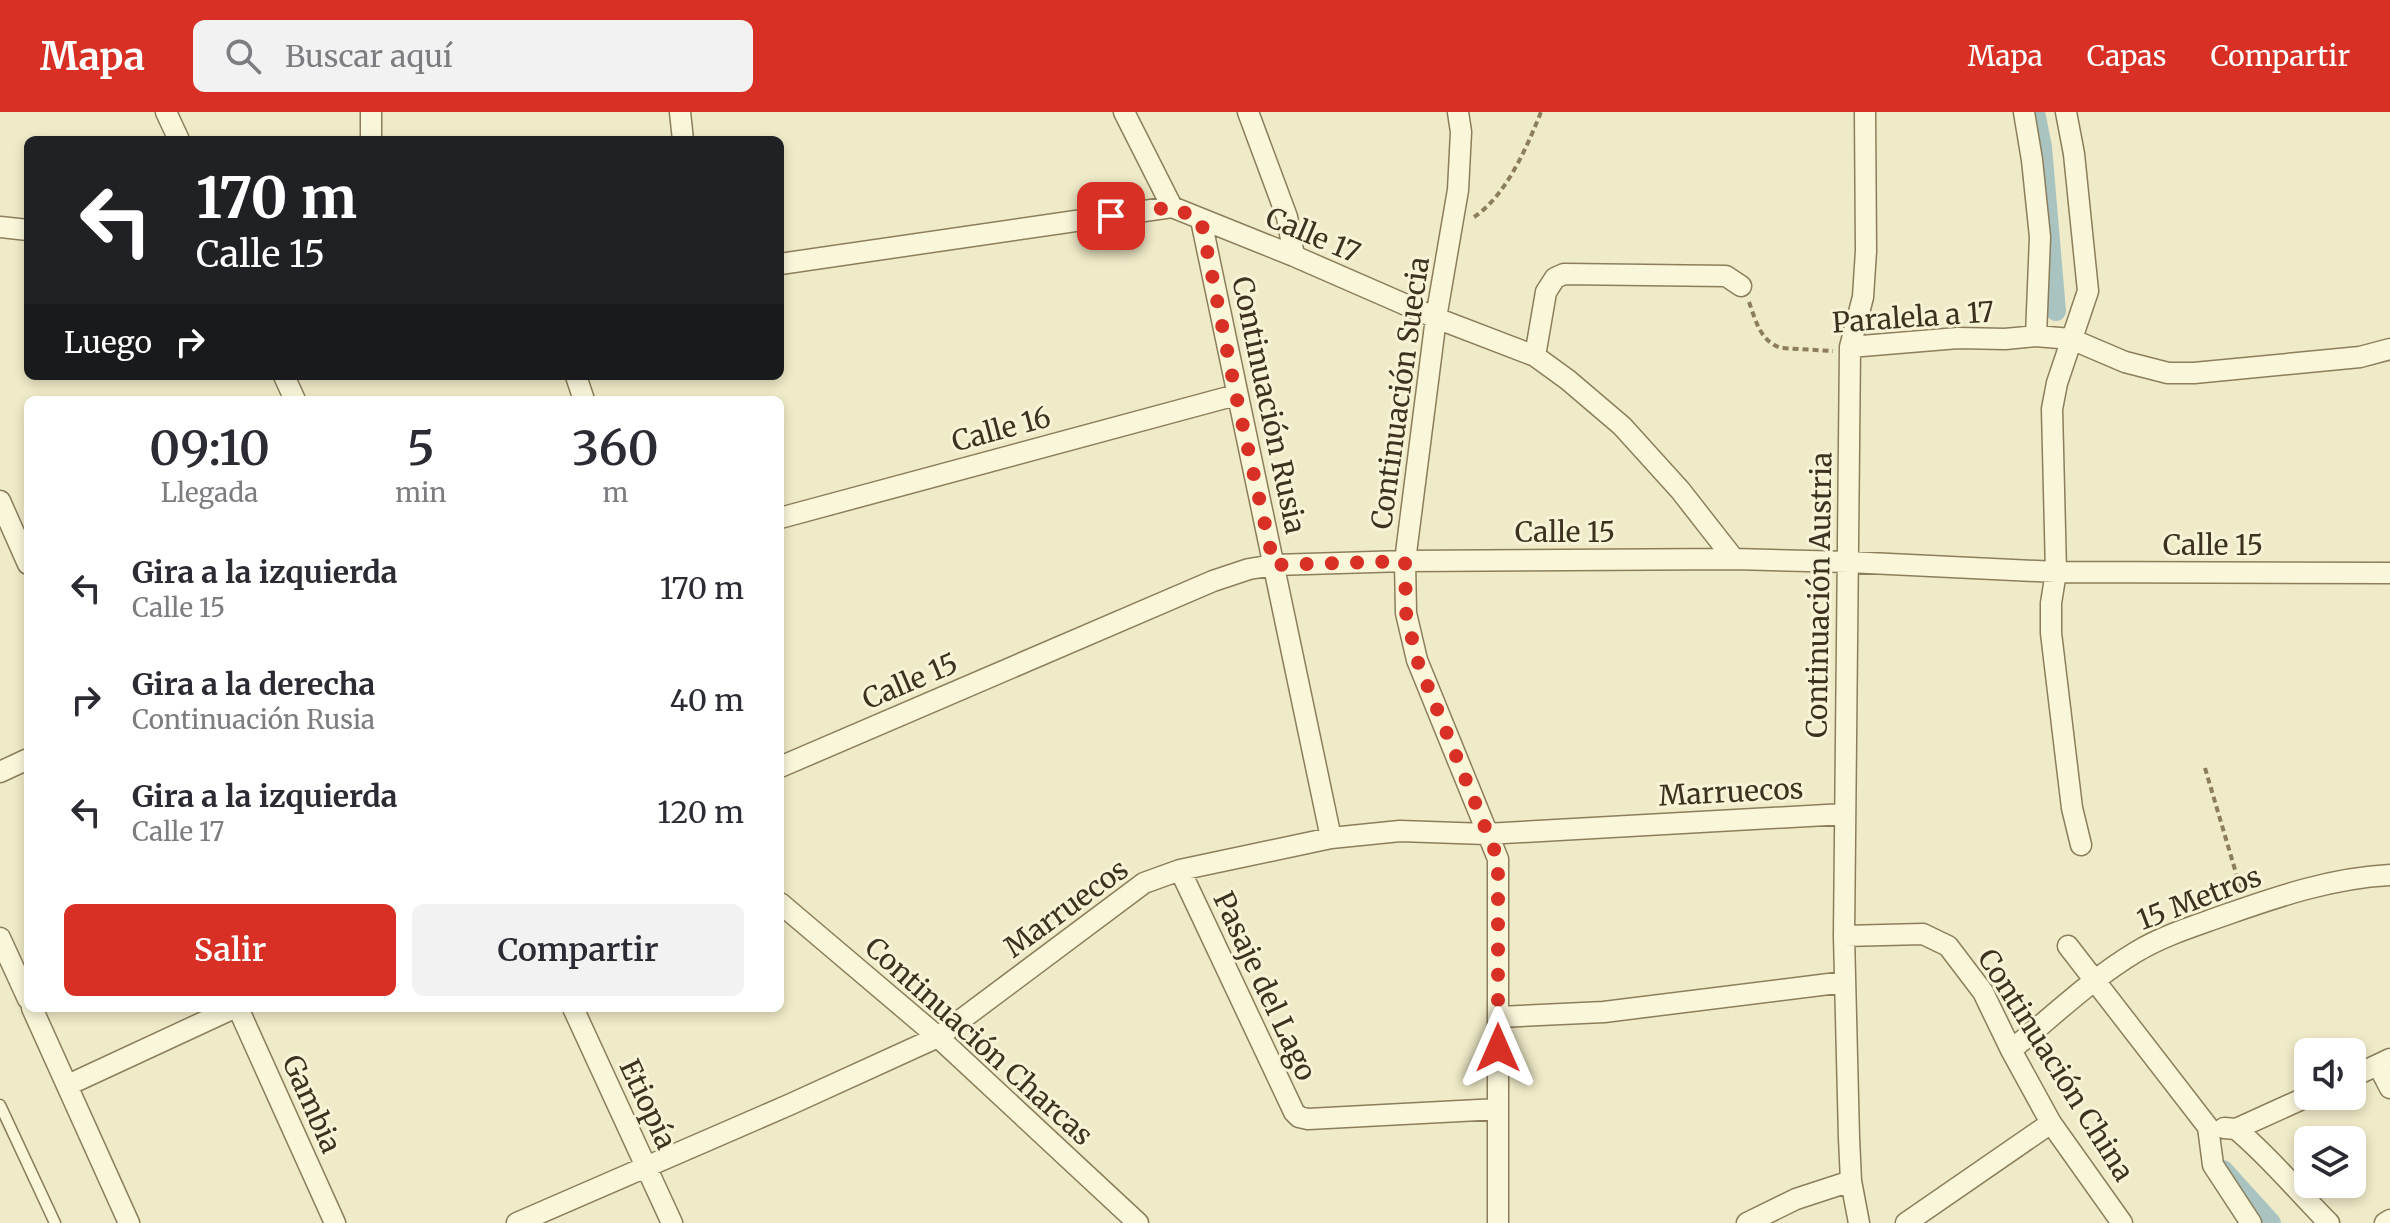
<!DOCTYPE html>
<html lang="es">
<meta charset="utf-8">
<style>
:root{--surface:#fff;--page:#f2f2f3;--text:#2b2b33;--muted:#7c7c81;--accent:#d93025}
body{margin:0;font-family:Merriweather,serif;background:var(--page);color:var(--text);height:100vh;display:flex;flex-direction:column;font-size:30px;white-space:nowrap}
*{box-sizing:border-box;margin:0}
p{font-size:26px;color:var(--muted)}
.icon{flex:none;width:44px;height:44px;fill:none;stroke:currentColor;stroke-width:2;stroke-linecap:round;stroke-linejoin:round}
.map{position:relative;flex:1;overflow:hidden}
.details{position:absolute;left:24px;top:284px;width:760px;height:616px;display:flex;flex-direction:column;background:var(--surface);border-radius:12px;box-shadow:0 4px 12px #0003}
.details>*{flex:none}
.top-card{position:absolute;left:24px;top:24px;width:760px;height:244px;border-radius:12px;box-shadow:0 4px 12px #0003;background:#202124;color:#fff;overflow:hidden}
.controls{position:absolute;left:2294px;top:926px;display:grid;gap:16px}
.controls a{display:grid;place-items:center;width:72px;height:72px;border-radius:12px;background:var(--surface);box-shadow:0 4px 12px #0003;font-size:40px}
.pin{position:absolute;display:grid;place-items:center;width:68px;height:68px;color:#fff;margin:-34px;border-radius:16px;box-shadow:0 4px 12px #0006}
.me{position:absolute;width:88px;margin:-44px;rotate:0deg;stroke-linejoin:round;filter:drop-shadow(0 0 6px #0008)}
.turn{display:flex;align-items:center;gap:28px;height:168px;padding:0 40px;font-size:36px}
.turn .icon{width:104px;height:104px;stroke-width:2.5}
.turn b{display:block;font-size:56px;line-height:68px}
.then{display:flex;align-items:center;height:76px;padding:0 40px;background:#0003;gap:16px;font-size:30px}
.eta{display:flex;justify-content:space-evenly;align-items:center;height:136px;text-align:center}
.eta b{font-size:48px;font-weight:600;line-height:56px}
.action{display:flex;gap:16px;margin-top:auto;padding:16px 40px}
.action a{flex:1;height:92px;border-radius:12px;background:var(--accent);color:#fff;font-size:32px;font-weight:600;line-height:92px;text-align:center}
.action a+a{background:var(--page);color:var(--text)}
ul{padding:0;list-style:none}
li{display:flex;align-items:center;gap:24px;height:112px;padding:0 40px}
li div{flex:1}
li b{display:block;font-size:30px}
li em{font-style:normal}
header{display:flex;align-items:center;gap:48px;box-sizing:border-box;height:112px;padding:0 40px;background:var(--accent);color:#fff}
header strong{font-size:38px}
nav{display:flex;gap:44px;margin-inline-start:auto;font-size:28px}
.search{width:560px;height:72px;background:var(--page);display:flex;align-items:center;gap:20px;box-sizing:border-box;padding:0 28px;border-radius:12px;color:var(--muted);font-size:30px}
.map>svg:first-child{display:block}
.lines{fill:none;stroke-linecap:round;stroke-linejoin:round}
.canal{stroke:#a8c3c0;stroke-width:20}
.service-casing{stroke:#8c7e5b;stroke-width:13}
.minor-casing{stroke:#8c7e5b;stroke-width:23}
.path{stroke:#8c7e5b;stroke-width:4;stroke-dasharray:6 4;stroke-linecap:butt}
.service{stroke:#faf6da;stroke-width:10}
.minor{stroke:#faf6da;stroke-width:20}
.route{stroke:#d93025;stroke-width:14;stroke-dasharray:0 25.2}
.labels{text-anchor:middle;stroke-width:6;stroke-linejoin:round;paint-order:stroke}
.street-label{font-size:28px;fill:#3c321f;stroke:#f7f3d6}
</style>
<header>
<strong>Mapa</strong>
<div class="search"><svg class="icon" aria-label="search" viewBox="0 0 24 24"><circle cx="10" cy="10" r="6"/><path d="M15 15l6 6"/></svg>Buscar aquí</div>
<nav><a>Mapa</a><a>Capas</a><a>Compartir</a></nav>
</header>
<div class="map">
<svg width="2390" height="1111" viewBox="0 0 2390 1111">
<rect width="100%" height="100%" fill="#efeac7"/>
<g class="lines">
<path class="canal" d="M 2035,0 L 2042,35 L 2056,199
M 2223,1058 L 2271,1111"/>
<g class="service-casing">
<path id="service" d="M 0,993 L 55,1111"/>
</g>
<g class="minor-casing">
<path id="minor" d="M 166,0 L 179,28
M 371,0 L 371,28
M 680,0 L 683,28
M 1124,0 L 1172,95
M 1248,0 L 1287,105 L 1294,144
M 1458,0 L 1461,20 L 1458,78 L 1436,206 L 1405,449 L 1406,501 L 1417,548 L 1498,747 L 1498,1111
M 2024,0 L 2032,48 L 2040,125 L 2036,224
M 2066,0 L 2074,42 L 2088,179 L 2057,271 L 2052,297 L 2056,460 L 2051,491 L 2051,521 L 2072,696 L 2081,733
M 1201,108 L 1331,726
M 0,115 L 28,118
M 780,152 L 1172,95 L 1294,144 L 1436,206 L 1535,244 L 1568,268 L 1622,314 L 1680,378 L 1734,447
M 1850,235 L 1958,226 L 2005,227 L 2036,224 L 2071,227 L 2125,250 L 2168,261 L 2194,261 L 2360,245 L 2390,237
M 1535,244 L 1546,180 L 1555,166 L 1564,162 L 1726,164 L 1741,174
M 284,264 L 295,288
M 576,264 L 584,288
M 0,389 L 28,452
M 780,406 L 1236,283
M 780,655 L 1213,469 L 1249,457 L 1274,453 L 1405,449 L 1734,447 L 1848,450 L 2056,460 L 2390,461
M 0,660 L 28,647
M 1180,758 L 1294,1000 L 1299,1005 L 1308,1007 L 1498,997
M 780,791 L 938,925 L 1138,1111
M 1844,824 L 1923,822 L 1948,834 L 1983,880 L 2011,938 L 2051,1011 L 2122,1111
M 0,826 L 28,887
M 2068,834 L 2208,1015
M 32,896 L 129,1111
M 238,896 L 335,1111
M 573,896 L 672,1111
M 1499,905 L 1604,900 L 1845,870
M 2011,938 C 2052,905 2091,867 2136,840 C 2164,823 2195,814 2225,803 C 2279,784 2332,766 2390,763
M 2378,953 L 2390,976
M 2352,965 L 2390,947
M 68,973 L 234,896
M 2208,1015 L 2213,1053 L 2251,1111
M 2224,1016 L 2236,1017 L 2309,984
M 2236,1017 C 2270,1045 2298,1080 2329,1111
M 517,1111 L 791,992 L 938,925 L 1144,771 L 1180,758 L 1331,726 L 1400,719 L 1486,722 L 1844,702
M 1747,1111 L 1796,1087 L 1851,1069
M 1859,1111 L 1851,1069 L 1849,1026 L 1844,824 L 1850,235 L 1863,185 L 1866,139 L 1865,0
M 1906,1111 L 2051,1011
M 2385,1111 L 2390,1108"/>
</g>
<path class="path" d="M 1474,105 C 1506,84 1527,35 1541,0
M 1749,190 C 1756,209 1760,229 1781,236 L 1833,239
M 2205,656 L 2241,778"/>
<use href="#service" class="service"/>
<use href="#minor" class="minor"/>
</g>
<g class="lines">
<path class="route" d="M 1111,104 L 1172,95 L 1201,108 L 1236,283 L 1274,453 L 1405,449 L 1406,501 L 1417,548 L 1498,747 L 1498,936"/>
</g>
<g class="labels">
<g class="street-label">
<text transform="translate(1313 123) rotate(23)" y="10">Calle 17</text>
<text transform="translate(1913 205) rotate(-4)" y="10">Paralela a 17</text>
<text transform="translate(1400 281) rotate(-82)" y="10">Continuación Suecia</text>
<text transform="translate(1269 293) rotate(78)" y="10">Continuación Rusia</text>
<text transform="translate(1001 317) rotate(-15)" y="10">Calle 16</text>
<text x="1565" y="430">Calle 15</text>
<text x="2213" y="443">Calle 15</text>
<text transform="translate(1819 483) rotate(-89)" y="10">Continuación Austria</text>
<text transform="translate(910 569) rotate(-23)" y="10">Calle 15</text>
<text transform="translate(1731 680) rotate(-3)" y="10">Marruecos</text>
<text transform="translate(2199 786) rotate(-21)" y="10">15 Metros</text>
<text transform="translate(1066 796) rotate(-36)" y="10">Marruecos</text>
<text transform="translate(1265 874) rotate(65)" y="10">Pasaje del Lago</text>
<text transform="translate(979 929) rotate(42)" y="10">Continuación Charcas</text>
<text transform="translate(2056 953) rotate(58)" y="10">Continuación China</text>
<text transform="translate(312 992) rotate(66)" y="10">Gambia</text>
<text transform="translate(648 992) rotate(65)" y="10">Etiopía</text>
</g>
</g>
</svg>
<div class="controls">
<a><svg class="icon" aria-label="sound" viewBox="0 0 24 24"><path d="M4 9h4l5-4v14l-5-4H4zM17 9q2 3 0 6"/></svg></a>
<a><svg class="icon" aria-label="layers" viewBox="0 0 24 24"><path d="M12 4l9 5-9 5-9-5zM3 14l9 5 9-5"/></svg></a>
</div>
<div class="pin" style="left:1111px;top:104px;background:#d93025"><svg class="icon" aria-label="arrive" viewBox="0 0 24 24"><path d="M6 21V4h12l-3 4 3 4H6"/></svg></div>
<svg class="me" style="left:1498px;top:936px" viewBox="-20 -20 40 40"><path d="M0-17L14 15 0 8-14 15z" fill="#d93025" stroke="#fff" stroke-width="4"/></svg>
<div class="top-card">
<div class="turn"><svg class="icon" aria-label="left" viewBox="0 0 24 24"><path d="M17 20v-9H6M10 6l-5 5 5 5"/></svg><div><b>170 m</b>Calle 15</div></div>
<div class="then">Luego<svg class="icon" aria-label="right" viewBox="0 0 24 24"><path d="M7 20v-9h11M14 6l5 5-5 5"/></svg></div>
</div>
<section class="details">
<div class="eta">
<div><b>09:10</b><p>Llegada</p></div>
<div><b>5</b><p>min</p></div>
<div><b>360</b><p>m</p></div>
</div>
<ul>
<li><svg class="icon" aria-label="left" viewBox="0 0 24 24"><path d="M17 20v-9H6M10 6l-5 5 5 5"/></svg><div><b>Gira a la izquierda</b><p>Calle 15</p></div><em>170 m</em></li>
<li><svg class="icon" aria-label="right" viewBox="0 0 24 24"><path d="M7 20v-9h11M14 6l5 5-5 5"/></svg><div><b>Gira a la derecha</b><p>Continuación Rusia</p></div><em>40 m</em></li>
<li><svg class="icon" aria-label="left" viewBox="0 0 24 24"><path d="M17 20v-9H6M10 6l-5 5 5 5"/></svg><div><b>Gira a la izquierda</b><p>Calle 17</p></div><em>120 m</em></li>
</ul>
<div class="action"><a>Salir</a><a>Compartir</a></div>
</section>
</div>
